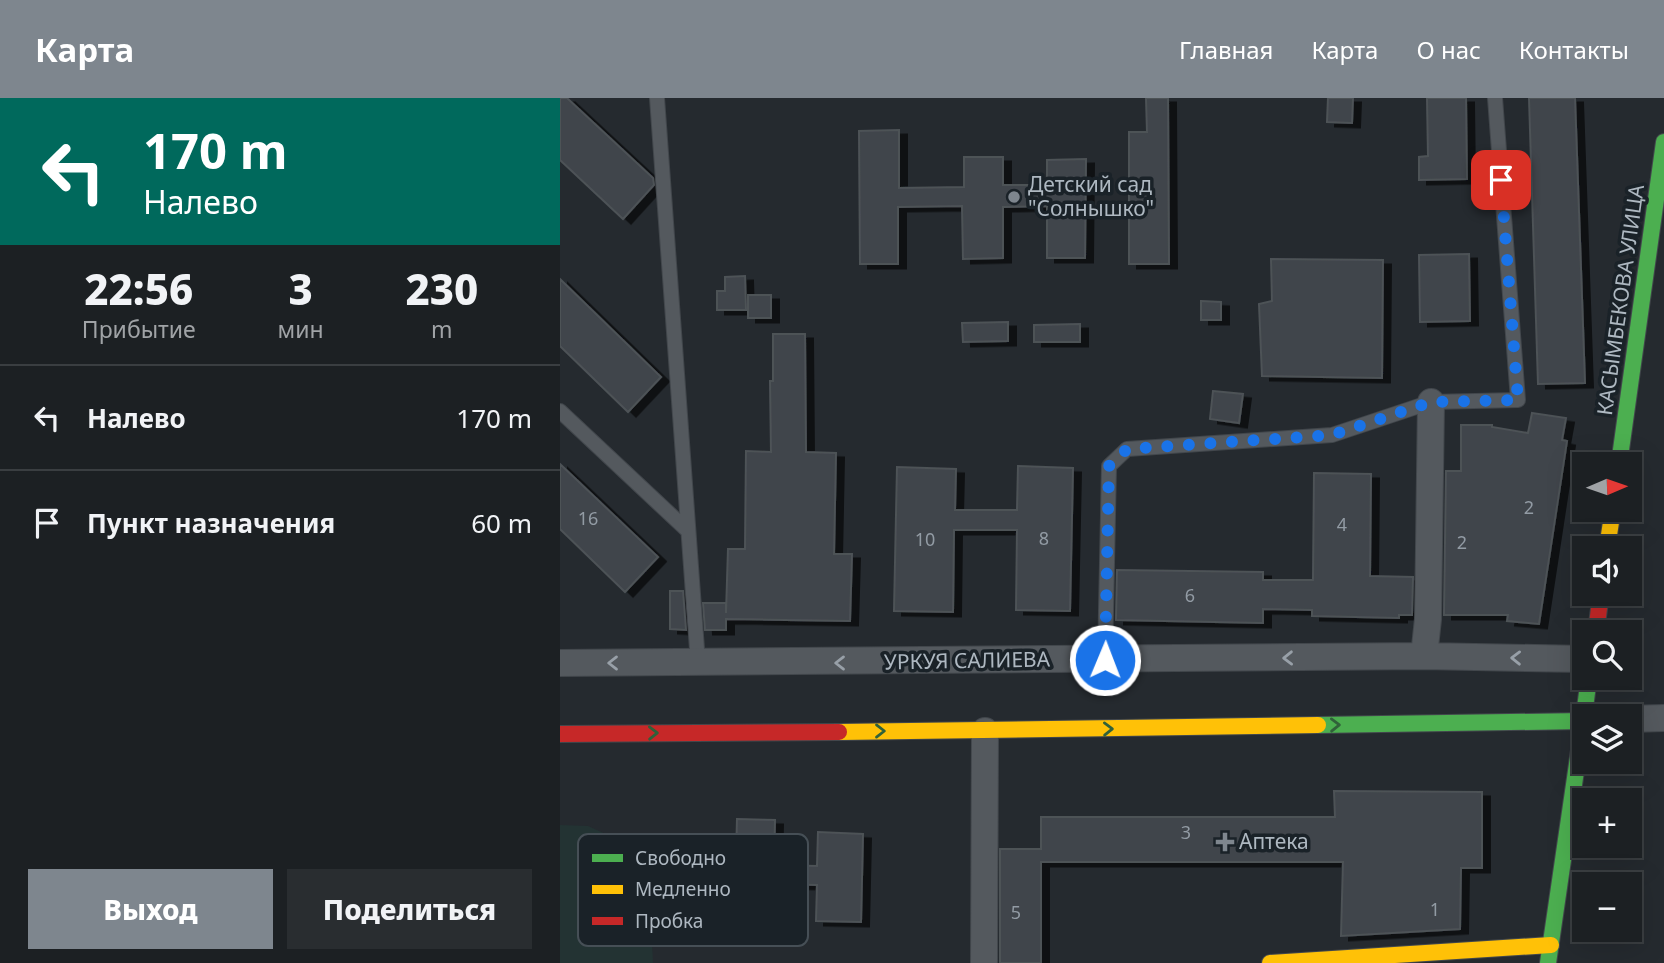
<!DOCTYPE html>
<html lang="ru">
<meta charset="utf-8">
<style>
:root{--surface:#1c2023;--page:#292d30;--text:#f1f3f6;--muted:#a0a3a6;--line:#3a3e41;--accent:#7e868e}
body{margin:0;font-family:"Noto Sans",sans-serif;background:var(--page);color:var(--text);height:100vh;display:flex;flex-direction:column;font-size:26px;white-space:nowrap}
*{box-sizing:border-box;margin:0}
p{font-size:23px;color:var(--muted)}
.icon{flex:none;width:38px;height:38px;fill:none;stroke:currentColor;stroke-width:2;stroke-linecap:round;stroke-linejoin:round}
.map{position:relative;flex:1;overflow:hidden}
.panel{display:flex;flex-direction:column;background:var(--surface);width:560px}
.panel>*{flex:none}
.hud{background:#00695c;color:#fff;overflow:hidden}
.needle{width:46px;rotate:88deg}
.buttons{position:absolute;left:1012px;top:354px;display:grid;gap:14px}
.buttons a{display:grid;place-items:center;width:70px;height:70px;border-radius:0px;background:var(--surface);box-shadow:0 7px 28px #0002,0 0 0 2px var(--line);font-size:35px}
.pin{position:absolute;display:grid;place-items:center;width:60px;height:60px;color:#fff;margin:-30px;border-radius:14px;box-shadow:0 4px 10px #0006}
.me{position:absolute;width:77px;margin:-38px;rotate:1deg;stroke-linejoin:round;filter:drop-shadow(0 0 5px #0008)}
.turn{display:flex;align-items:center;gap:24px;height:147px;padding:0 28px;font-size:32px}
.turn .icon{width:91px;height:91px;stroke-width:2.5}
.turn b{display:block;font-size:49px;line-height:60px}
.eta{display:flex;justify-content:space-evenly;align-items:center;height:119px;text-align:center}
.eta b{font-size:42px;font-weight:800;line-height:49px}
.action{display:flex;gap:14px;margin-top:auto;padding:14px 28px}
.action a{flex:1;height:80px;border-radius:0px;background:var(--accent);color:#fff;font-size:28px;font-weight:800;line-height:80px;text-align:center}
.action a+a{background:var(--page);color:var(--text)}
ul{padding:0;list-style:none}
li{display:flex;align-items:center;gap:21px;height:105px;padding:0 28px;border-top:2px solid var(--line)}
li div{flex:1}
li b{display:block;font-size:26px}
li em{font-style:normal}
header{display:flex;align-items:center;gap:42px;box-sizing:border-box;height:98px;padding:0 35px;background:var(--accent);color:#fff}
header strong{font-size:33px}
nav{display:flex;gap:38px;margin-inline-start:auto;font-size:24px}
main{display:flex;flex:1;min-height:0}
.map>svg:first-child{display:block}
.green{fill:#233333}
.building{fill:#40454b;stroke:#4d5257;stroke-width:2;filter:url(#shadow)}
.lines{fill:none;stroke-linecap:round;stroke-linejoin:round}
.lane-casing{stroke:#42474c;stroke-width:16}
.street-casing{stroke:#42474c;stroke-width:28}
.fast-casing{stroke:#42474c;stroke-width:18}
.slow-casing{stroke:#42474c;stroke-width:18}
.jam-casing{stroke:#42474c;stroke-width:18}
.lane{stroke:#54595e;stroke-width:14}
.street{stroke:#54595e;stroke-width:26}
.fast{stroke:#4caf50;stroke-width:16}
.slow{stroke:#ffc107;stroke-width:16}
.jam{stroke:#c62828;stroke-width:16}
.oneway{stroke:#98a0a8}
.oneway2{stroke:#30613a}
.route{stroke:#1a73e8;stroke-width:12;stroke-dasharray:0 21.6}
.poi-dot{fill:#7e868e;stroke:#1a2228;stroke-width:2.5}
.labels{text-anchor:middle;stroke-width:7;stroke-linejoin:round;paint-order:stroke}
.number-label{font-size:18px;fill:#929ba4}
.poi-label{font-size:21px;fill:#aeb8c1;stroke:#1a2228;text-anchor:start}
.street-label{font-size:21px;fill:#aeb8c1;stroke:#1a2228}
.key{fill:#1a2228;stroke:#464f56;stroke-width:2}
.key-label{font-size:19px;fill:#aeb8c1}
</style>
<header>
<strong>Карта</strong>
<nav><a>Главная</a><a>Карта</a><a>О нас</a><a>Контакты</a></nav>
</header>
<main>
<section class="panel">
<div class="hud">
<div class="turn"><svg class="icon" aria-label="left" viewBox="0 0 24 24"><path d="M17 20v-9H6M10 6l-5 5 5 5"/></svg><div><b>170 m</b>Налево</div></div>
</div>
<div class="eta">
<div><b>22:56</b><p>Прибытие</p></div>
<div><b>3</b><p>мин</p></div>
<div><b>230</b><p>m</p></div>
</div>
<ul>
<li><svg class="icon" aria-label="left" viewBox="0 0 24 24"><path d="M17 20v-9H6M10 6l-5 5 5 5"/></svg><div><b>Налево</b></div><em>170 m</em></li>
<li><svg class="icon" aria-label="arrive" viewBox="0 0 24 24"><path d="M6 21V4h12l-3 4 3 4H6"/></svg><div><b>Пункт назначения</b></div><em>60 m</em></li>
</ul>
<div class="action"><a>Выход</a><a>Поделиться</a></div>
</section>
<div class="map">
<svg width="1104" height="865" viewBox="0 0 1104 865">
<defs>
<filter id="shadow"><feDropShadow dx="8" dy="4.5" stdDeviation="0" flood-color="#0009"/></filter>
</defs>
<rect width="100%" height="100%" fill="#252a2f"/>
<path class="green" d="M 0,727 L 28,728 L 61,743 L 89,783 L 93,865 L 0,865 Z"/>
<path class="building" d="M 0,0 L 7,0 L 93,80 L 94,87 L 63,121 L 0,62 Z
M 586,0 L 608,0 L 609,166 L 569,166 L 569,34 L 587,34 Z
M 768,0 L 793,0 L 792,25 L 767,24 Z
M 867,0 L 906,0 L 907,81 L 859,82 L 859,59 L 868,58 Z
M 969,0 L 1015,0 L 1025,285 L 978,286 Z
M 339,32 L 339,90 L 404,89 L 404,59 L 443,59 L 443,87 L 487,87 L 487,62 L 526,61 L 525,160 L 487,160 L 487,108 L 443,109 L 443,160 L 403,161 L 402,108 L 338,109 L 338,166 L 300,166 L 299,33 Z
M 909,156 L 910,223 L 860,224 L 859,157 Z
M 711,161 L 823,162 L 822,280 L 702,278 L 699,206 L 712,203 Z
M 185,178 L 186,212 L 157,212 L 157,193 L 165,193 L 165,179 Z
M 0,181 L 101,279 L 68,314 L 0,248 Z
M 188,197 L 211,197 L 211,220 L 188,220 Z
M 641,203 L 661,204 L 661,222 L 641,222 Z
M 448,224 L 448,243 L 403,244 L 402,225 Z
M 520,226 L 520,244 L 474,244 L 474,227 Z
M 213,236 L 245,236 L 246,354 L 276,355 L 274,456 L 292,456 L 290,523 L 166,521 L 166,532 L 145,532 L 143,505 L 166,505 L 166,515 L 168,451 L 185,451 L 186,353 L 211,354 L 210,283 L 213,283 Z
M 653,293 L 683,296 L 679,325 L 650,321 Z
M 972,315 L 1006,320 L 1002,342 L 1007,343 L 979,526 L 947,523 L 948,517 L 884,517 L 886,373 L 901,373 L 901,327 L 932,327 L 932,329 L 968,335 Z
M 0,366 L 98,459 L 65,494 L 0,431 Z
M 458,368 L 513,370 L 510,513 L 456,512 L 457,432 L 394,432 L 393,514 L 334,513 L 337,369 L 396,371 L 395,412 L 457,412 Z
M 754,375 L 811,376 L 810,478 L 853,479 L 852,517 L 839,517 L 839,520 L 752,518 L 752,512 L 703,511 L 703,525 L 556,522 L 557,472 L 703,474 L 703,482 L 753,482 Z
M 110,493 L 123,493 L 126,532 L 110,531 Z
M 774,693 L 922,694 L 922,770 L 901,770 L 900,831 L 781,838 L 783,764 L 481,764 L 481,865 L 440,865 L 440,751 L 481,751 L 481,719 L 775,719 Z
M 177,721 L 215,722 L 214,767 L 257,768 L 258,734 L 303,736 L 301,824 L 256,823 L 257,787 L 215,786 L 213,837 L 174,836 Z"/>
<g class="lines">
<g class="lane-casing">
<path id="lane" d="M 97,0 L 138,565
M 0,313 L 128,433
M 545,562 L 549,368 L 567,351 L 772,337 L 871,304 L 958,302 L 935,0"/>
</g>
<g class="street-casing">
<path id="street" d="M 864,558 L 868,521 L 871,304
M 0,565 L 864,558 L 1024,561
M 1069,621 L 1104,620
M 424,865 L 425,633"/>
</g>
<g class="fast-casing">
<path id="fast" d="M 1059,366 L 1104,44
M 1024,618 L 1029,579
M 758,627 L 1024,623
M 988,865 L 1024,618"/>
</g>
<g class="slow-casing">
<path id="slow" d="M 1047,450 L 1053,411
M 279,634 L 758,627
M 710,865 L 991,847"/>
</g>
<g class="jam-casing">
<path id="jam" d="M 1036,534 L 1041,495
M 0,636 L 279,634"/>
</g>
<use href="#lane" class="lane"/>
<use href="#street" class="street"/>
<use href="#fast" class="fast"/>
<use href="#slow" class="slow"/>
<use href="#jam" class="jam"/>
</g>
<defs><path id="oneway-chevron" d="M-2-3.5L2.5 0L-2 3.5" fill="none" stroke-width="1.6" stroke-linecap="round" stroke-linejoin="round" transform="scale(1.75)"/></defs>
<g class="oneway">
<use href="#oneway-chevron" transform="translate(728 560) rotate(179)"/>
<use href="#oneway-chevron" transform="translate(956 560) rotate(-179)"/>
<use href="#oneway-chevron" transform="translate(53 565) rotate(180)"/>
<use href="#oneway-chevron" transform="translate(280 565) rotate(180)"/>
</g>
<g class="oneway2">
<use href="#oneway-chevron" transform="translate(775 627) rotate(-1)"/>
<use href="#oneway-chevron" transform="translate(548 631) rotate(-1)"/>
<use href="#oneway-chevron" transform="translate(320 633)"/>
<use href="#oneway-chevron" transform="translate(93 635) rotate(-1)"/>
</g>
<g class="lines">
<path class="route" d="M 545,562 L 549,368 L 567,351 L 772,337 L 871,304 L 958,302 L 941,82"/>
</g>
<g class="poi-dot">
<circle cx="454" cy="99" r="7"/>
<path d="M661.5 733.5h7v7h7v7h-7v7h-7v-7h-7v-7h7z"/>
</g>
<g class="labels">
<g class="number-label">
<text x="969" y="416">2</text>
<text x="28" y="427">16</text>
<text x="782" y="433">4</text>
<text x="484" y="447">8</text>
<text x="365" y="448">10</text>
<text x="902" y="451">2</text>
<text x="630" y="504">6</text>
<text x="626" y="741">3</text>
<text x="875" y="818">1</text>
<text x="456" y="821">5</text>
</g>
<g class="poi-label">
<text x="468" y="94">Детский сад<tspan x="468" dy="24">"Солнышко"</tspan></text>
<text x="679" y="751">Аптека</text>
</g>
<g class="street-label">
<text transform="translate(1061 202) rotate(-82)" y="7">КАСЫМБЕКОВА УЛИЦА</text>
<text transform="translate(407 563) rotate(-1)" y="7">УРКУЯ САЛИЕВА</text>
</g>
</g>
<rect x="18" y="736" width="230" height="112" rx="10" class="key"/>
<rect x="32" y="756" width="31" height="8" fill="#4caf50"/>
<rect x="32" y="787" width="31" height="9" fill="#ffc107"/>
<rect x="32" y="819" width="31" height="8" fill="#c62828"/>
<g class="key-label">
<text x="75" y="767">Свободно</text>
<text x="75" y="798">Медленно</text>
<text x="75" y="830">Пробка</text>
</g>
</svg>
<div class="buttons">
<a><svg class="needle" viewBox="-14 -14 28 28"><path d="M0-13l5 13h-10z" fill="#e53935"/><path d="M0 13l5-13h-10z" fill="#a0a3a6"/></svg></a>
<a><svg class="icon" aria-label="sound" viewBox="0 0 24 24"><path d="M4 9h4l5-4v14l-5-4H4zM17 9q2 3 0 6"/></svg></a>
<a><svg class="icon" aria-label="search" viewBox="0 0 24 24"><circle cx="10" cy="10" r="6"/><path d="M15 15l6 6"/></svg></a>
<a><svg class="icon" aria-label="layers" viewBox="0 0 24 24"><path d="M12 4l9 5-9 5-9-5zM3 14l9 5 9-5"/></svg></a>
<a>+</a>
<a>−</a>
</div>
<div class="pin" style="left:941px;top:82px;background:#d93025"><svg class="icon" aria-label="arrive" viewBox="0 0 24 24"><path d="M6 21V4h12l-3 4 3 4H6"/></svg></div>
<svg class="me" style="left:545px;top:562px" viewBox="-20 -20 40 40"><circle r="17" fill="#1a73e8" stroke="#fff" stroke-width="3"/><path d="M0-11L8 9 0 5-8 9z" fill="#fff"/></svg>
</div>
</main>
